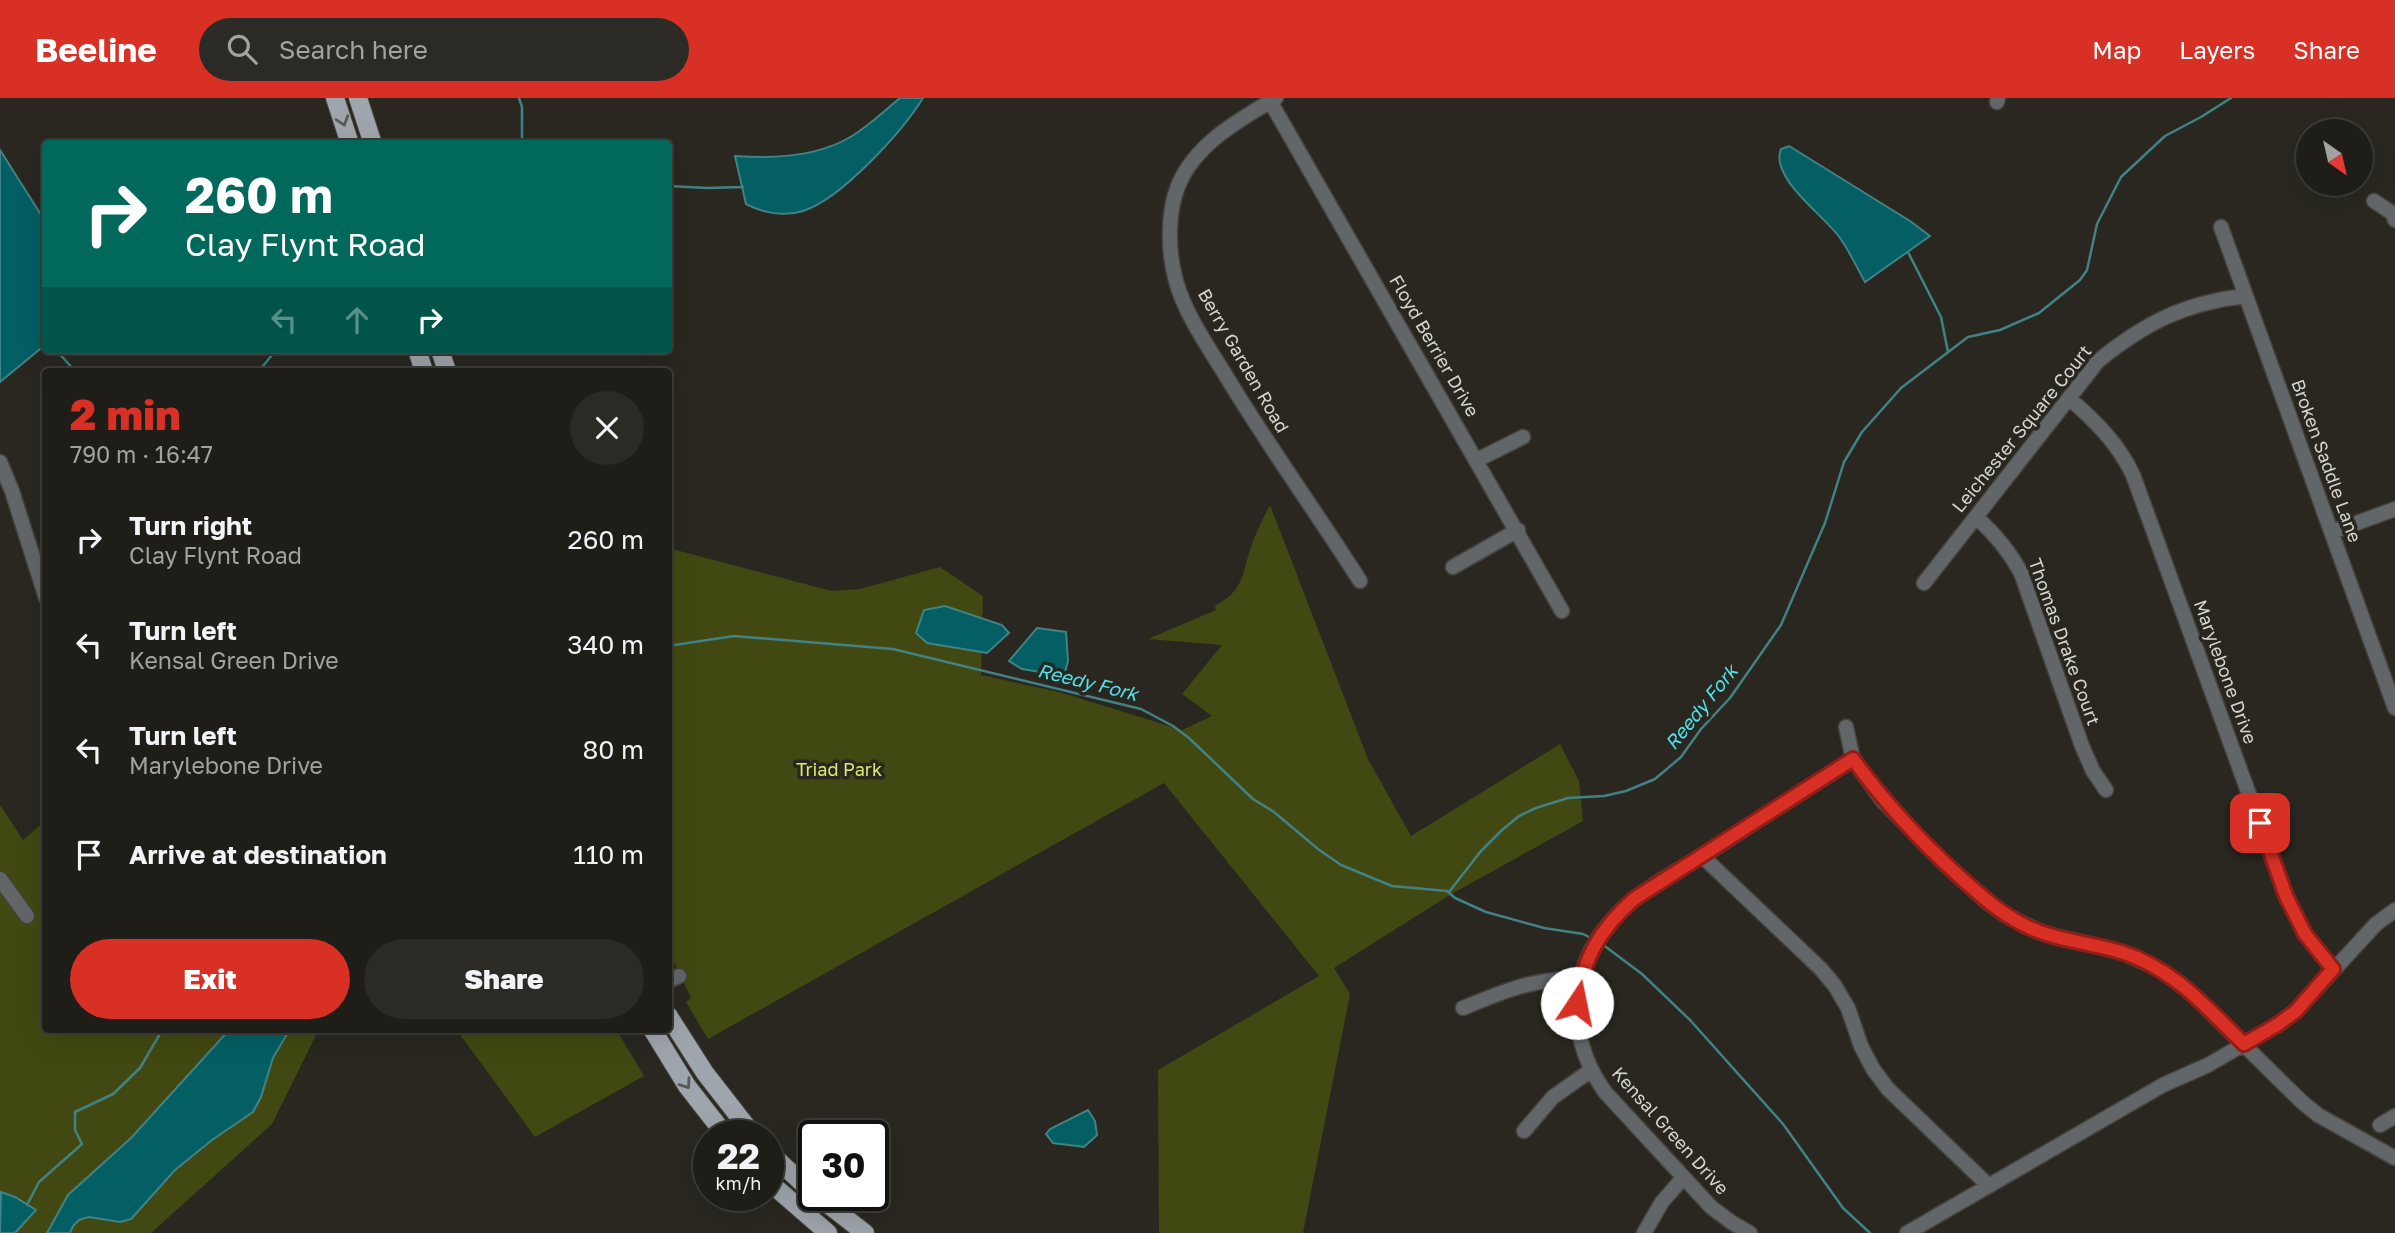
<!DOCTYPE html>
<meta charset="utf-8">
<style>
:root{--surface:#1f1d18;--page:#2c2a25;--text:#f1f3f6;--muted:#a1a2a2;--line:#3c3b37;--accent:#d93025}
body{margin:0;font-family:"Golos Text",sans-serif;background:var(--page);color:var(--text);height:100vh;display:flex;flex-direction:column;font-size:26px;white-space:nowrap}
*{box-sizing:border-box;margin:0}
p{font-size:23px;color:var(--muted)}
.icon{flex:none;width:38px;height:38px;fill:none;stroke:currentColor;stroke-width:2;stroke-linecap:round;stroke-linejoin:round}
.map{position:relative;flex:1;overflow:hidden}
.panel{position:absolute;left:42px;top:270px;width:630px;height:665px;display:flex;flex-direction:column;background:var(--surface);border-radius:7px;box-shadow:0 7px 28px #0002,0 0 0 2px var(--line)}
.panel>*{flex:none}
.top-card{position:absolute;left:42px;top:42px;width:630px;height:214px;border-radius:7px;box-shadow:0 7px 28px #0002,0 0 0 2px var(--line);background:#00695c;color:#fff;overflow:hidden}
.needle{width:46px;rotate:146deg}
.fabs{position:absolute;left:2296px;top:21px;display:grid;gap:14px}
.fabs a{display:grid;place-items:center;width:77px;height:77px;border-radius:50%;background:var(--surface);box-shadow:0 7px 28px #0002,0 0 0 2px var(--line);font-size:35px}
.speed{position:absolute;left:693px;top:1022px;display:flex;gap:14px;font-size:35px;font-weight:700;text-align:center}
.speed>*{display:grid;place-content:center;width:91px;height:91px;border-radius:50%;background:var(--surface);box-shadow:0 7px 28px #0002,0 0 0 2px var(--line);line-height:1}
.speed small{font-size:18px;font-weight:400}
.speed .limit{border:4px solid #111;border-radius:10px;background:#fff;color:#111}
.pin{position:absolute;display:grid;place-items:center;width:60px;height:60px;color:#fff;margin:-30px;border-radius:14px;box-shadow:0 4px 10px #0006}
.me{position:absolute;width:77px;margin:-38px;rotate:11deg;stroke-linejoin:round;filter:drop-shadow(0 0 5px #0008)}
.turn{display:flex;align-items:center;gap:24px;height:147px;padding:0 28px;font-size:32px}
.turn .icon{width:91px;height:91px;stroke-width:2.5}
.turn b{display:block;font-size:49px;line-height:60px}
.lanes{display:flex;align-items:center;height:66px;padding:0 28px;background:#0003;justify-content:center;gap:35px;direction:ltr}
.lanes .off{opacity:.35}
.round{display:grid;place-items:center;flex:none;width:74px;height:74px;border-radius:37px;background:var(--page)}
.summary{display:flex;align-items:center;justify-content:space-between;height:119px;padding:0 28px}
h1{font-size:42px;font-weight:800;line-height:52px;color:var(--accent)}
.cta{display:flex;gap:14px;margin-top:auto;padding:14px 28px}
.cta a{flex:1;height:80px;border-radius:42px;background:var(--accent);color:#fff;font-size:28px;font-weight:800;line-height:80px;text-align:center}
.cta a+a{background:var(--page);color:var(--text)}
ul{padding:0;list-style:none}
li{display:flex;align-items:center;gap:21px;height:105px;padding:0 28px}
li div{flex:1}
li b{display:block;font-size:26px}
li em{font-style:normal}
header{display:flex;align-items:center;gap:42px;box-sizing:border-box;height:98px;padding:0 35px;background:var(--accent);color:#fff}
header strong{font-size:33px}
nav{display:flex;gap:38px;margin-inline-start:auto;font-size:24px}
.search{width:490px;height:63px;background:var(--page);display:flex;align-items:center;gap:18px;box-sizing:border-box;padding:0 24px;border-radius:38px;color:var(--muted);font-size:26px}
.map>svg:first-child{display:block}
.green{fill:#424811}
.water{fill:#035f64;stroke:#428284;stroke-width:2}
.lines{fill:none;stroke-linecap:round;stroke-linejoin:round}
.stream{stroke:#428284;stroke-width:2.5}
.minor-casing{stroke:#45433c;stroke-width:17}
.major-casing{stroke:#45433c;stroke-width:20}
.minor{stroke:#636669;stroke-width:14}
.major{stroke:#9fa5ac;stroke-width:18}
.oneway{stroke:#585958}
.route-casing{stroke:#8d1f18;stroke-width:18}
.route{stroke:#d93025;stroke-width:12}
.labels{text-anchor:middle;stroke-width:7;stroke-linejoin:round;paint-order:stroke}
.street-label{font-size:18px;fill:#d6d5d0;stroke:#292720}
.park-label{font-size:18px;fill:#dbea6a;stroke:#292720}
.water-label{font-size:19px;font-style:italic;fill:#4fe2ed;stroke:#292720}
</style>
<header>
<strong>Beeline</strong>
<div class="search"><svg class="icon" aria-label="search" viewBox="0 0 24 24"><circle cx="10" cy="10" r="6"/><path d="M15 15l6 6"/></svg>Search here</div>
<nav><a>Map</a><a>Layers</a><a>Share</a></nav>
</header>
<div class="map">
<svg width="2395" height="1135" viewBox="0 0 2395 1135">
<rect width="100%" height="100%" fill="#292720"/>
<path class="green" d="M 1270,407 L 1368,661 L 1411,738 L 1560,646 L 1579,683 L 1583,723 L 1448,798 L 1334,870 L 1350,896 L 1303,1135 L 1159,1135 L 1158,972 L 1319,878 L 1164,685 L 708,941 L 686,904 L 691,900 L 669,854 L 668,450 L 832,493 L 860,491 L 940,469 L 983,498 L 981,577 L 1059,594 L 1182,632 L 1212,618 L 1182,596 L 1222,547 L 1148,541 L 1216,512 L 1215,508 C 1245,491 1241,478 1251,449 C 1256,434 1263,421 1270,407 Z
M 0,707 L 23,742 L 45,723 L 46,931 L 319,931 L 272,1026 L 151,1135 L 0,1135 Z
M 456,931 L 616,931 L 644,978 L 535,1039 Z"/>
<path class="water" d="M 900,0 L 923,0 C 902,34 841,101 803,113 C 784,119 763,115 746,106 L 735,58 C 774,61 818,59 852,38 C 870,27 884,13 900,0 Z
M 1789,48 L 1910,123 L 1930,138 L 1865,184 C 1857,170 1850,154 1840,140 C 1826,119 1769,80 1781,51 Z
M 0,52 L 45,123 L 45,247 L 0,284 Z
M 945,508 L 1002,527 L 1009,535 L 987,555 L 927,545 L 916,535 L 924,512 Z
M 1037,530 L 1066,534 L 1068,563 L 1064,578 L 1022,571 L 1009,563 Z
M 230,931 L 290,931 L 273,960 L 261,999 L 253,1014 L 212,1042 L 175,1072 L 131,1121 L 120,1124 L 89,1119 L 79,1122 L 73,1128 L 70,1135 L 47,1135 L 68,1097 L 131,1040 Z
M 1088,1012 L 1095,1023 L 1097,1037 L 1084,1049 L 1053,1045 L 1046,1036 L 1050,1031 Z
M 1,1094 L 15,1099 L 36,1112 L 15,1135 L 0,1135 Z"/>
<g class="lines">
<path class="stream" d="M 519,0 L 522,9 L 522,46
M 668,88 L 707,90 L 743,89
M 1908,154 L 1941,219 L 1948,254
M 56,252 L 75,273
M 259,273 L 276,252
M 668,548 L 734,538 L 893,551 L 1141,611 L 1173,628 L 1189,640 L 1253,701 L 1274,714 L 1318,751 L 1341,767 L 1392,788 L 1447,793 L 1455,800 L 1486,814 L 1544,830 L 1583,836 L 1593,841
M 1449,794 L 1481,753 L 1502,732 L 1519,718 L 1536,710 L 1568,700 L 1604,698 L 1626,693 L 1655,681 L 1681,659 L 1701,631 L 1730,600 L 1781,527 L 1825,425 L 1844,364 L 1862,334 L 1901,290 L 1968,239 L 2000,232 L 2039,215 L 2080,182 L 2087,172 L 2097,126 L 2121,79 L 2165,38 L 2201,19 L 2231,0
M 1602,846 L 1642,876 L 1690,922 L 1783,1026 L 1843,1110 L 1870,1135
M 27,1107 L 39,1084 L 82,1046 L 75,1032 L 75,1014 L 113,996 L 140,970 L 161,934 L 160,931"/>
<g class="minor-casing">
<path id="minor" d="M 1276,0 C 1239,22 1195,46 1178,88 C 1167,116 1168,155 1176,183 C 1184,213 1206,246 1223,273 C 1266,345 1315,412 1360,483
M 1270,3 L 1562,513
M 1997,4 L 1998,0
M 2374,103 L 2392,115 L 2395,122
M 2221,129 L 2395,610
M 2069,300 C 2095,323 2118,345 2133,377 L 2286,798 L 2305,836 L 2333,871
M 1477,362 L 1523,339
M 0,364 L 12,393 L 46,500
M 1976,419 C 1995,436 2009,452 2021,475 L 2082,648 L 2093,673 L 2106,692
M 2332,434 L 2395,411
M 1453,469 L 1518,432
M 1924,485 L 2098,263 C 2145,225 2184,205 2245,198
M 1846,629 L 1853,661 L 1882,702 L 1948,769 L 1988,805 L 2007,818 L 2043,835 L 2121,854 L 2159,871 L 2190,894 L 2302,1004 L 2318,1017 L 2395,1060
M 1702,758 L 1821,871 L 1835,888 L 1848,910 L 1861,948 L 1873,971 L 1888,991 L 1989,1088
M 0,781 L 27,818
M 668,883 L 679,878
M 1463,910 C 1506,892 1533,881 1581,880
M 2380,1027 L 2395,1018
M 1524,1033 L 1553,999 L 1590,973
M 1644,1135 L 1662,1104 L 1683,1080
M 1750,1135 L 1731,1124 L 1711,1109 L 1605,994 C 1564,936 1568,864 1620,814 C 1648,787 1686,768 1718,748 C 1763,719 1808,690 1853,661
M 1907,1135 L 2163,987 L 2208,967 L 2277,927 L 2296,913 L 2376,826 L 2395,812"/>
</g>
<g class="major-casing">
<path id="major" d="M 335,0 L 350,46
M 358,0 L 373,46
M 417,252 L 424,273
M 440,252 L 447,273
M 668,917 L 705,975 L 754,1038
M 652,931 L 687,988 L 726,1038
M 768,1053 L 814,1096
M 768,1083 L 828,1135
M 816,1097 L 865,1135"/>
</g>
<use href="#minor" class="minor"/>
<use href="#major" class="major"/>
</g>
<defs><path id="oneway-chevron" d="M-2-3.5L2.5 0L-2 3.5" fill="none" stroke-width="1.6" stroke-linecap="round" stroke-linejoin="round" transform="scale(1.75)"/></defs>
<g class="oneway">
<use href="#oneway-chevron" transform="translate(343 23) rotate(72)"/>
<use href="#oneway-chevron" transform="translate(686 986) rotate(55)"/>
</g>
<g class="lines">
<g class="route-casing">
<path id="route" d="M 1577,905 C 1583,860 1600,831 1634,801 L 1853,661 C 1885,705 1920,743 1960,779 C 1980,797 2000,815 2024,827 C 2055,843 2089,844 2121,854 C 2173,870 2207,910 2244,946 L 2277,927 L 2296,913 L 2333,871 L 2305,836 L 2286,798 L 2260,725"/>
</g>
<use href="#route" class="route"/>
</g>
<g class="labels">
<g class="street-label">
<text transform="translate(1434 248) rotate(60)" y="6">Floyd Berrier Drive</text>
<text transform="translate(1243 263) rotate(60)" y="6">Berry Garden Road</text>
<text transform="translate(2022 331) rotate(-51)" y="6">Leichester Square Court</text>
<text transform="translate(2326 363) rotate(70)" y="6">Broken Saddle Lane</text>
<text transform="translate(2064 544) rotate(70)" y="6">Thomas Drake Court</text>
<text transform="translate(2225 574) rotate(70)" y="6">Marylebone Drive</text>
<text transform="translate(1670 1033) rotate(48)" y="6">Kensal Green Drive</text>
</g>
<g class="park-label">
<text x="839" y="678">Triad Park</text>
</g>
<g class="water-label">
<text transform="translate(1088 584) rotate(14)" y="7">Reedy Fork</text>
<text transform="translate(1701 609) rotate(-51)" y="7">Reedy Fork</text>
</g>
</g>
</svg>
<div class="fabs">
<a><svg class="needle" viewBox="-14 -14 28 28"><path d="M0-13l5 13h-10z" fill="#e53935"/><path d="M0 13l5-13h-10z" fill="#a1a2a2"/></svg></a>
</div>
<div class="speed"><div>22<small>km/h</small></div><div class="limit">30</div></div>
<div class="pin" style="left:2260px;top:725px;background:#d93025"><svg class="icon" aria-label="arrive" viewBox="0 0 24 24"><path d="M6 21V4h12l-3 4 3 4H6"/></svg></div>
<svg class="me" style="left:1577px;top:905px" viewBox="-20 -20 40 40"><circle r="19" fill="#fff"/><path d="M0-13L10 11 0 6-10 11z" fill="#d93025"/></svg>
<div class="top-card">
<div class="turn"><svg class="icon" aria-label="right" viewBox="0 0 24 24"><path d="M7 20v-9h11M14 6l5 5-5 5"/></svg><div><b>260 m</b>Clay Flynt Road</div></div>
<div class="lanes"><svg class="icon off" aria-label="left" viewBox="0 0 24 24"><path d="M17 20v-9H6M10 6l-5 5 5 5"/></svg><svg class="icon off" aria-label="ahead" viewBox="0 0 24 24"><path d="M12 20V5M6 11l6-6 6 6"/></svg><svg class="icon" aria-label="right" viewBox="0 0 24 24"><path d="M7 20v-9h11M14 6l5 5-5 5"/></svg></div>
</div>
<section class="panel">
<div class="summary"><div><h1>2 min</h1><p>790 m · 16:47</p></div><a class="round"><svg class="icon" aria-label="close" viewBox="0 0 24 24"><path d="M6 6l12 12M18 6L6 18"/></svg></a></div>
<ul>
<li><svg class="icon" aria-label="right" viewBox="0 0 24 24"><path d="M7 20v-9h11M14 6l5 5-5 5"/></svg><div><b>Turn right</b><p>Clay Flynt Road</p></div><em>260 m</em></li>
<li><svg class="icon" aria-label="left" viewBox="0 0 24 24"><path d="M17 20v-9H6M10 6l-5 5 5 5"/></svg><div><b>Turn left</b><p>Kensal Green Drive</p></div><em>340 m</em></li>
<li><svg class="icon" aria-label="left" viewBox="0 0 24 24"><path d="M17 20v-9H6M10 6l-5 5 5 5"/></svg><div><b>Turn left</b><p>Marylebone Drive</p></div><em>80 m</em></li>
<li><svg class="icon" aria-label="arrive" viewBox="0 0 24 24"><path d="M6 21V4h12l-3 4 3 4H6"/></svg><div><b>Arrive at destination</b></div><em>110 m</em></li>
</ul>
<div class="cta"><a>Exit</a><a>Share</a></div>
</section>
</div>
